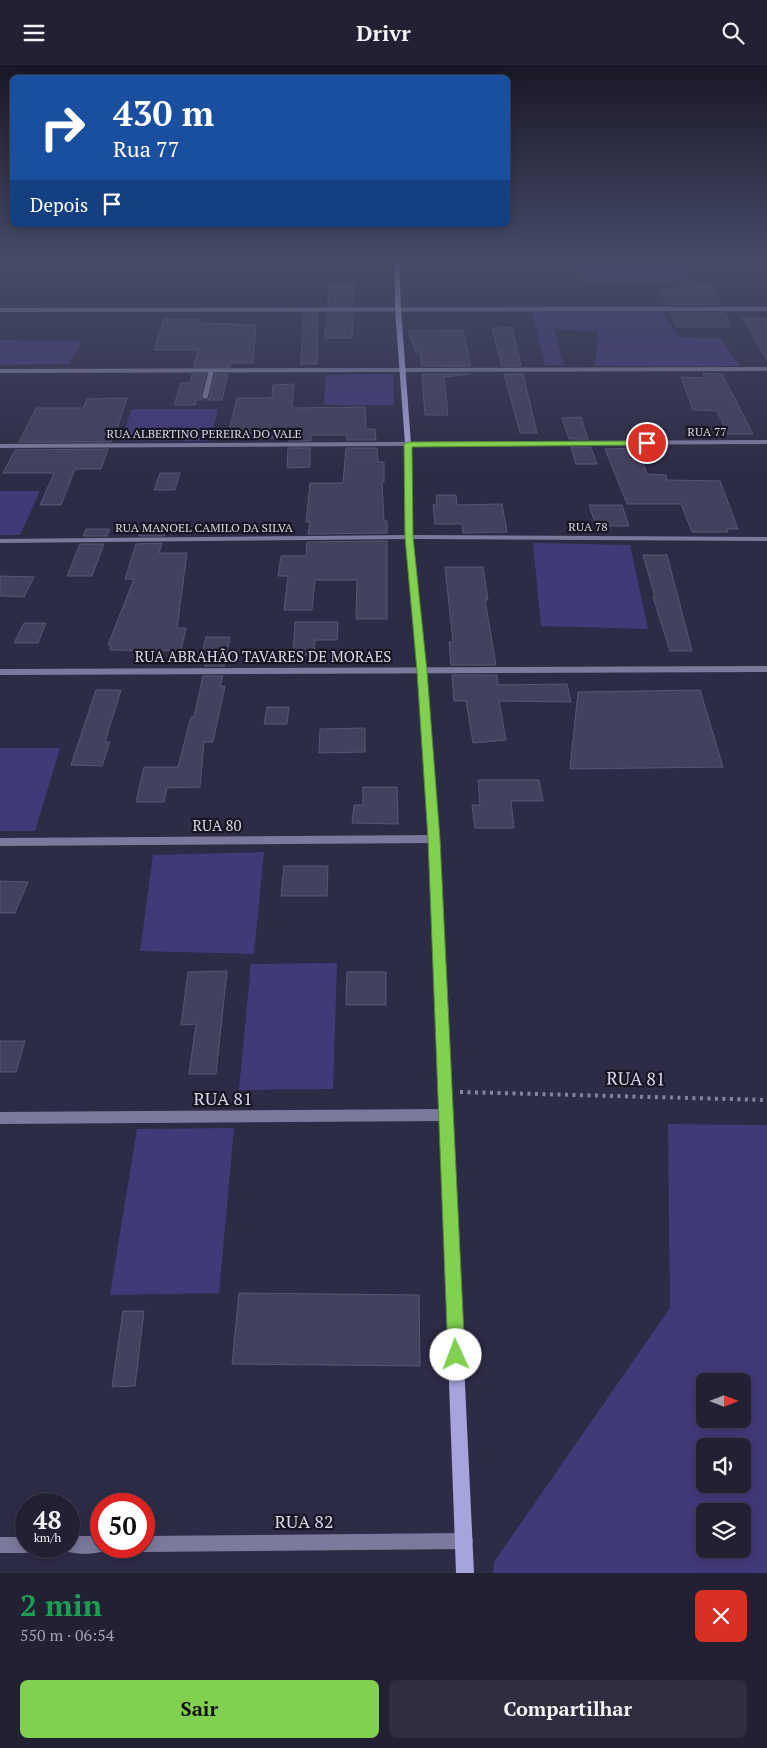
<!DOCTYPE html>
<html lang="pt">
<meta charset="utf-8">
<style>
:root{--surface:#222134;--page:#2e2e40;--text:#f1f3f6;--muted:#a2a3ac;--line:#3f3e4f;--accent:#81d050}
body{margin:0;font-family:"PT Serif",serif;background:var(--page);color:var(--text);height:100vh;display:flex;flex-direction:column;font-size:19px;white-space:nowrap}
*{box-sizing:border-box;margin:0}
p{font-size:16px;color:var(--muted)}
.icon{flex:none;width:28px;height:28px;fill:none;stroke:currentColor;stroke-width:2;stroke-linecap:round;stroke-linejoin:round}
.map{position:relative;height:1508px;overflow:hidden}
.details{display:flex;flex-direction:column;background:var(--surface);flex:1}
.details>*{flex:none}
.hud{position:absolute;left:10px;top:10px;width:500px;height:152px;border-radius:8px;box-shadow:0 2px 12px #0003,0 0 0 1px var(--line);background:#1a4fa0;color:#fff;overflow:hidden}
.needle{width:32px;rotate:90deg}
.buttons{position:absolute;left:696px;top:1308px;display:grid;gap:10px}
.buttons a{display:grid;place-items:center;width:55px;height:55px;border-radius:8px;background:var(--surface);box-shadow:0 2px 12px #0003,0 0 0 1px var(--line);font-size:25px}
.speed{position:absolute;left:15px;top:1428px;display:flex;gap:10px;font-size:25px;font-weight:700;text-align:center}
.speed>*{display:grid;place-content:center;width:65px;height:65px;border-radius:50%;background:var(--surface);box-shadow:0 2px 12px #0003,0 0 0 1px var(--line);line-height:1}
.speed small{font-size:12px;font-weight:400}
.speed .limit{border:8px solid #d22;background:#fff;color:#111}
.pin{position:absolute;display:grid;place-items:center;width:42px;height:42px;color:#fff;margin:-21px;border:2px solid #fff;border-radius:50%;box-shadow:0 1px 5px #0007}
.me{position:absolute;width:55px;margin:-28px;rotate:358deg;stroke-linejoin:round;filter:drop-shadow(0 0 4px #0008)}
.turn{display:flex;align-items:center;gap:18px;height:105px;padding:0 20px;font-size:22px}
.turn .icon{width:65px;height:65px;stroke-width:2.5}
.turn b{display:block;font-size:35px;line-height:42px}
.then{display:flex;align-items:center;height:48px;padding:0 20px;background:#0003;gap:10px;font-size:19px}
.round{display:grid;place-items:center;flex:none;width:52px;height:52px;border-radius:8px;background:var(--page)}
.headline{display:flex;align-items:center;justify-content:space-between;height:85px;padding:0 20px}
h1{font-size:30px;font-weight:600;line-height:38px;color:#1e9e55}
.action{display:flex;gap:10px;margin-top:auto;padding:10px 20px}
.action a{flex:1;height:58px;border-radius:8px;background:var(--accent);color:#111;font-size:20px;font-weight:600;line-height:58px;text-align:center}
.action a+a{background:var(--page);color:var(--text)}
header{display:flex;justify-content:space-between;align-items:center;height:65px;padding:0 20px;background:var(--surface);font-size:22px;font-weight:600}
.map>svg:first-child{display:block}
.green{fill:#413a79;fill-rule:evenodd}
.building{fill:#42415e;stroke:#565673}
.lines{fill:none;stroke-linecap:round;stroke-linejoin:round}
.path{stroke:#848499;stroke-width:4;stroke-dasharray:3 4.5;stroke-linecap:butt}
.service{fill:#7b7a9c;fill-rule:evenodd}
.minor{fill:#7b7a9c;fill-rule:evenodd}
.secondary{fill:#a5a4db;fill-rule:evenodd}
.route{fill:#81d050;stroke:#548734}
.labels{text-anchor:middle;stroke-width:4.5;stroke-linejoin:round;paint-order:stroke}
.far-street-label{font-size:12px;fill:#d6d7e8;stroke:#161622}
.street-label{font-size:15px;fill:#d6d7e8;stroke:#161622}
.near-street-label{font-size:18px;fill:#d6d7e8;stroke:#161622}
</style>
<header><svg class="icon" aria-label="menu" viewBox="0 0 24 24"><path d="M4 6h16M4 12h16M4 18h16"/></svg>Drivr<svg class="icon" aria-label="search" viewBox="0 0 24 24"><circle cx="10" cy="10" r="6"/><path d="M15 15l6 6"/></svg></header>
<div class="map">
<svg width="767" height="1508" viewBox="0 0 767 1508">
<rect width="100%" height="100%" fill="#2d2c46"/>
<path class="green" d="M 687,198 L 693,217 L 582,217 L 571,199 Z
M 532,247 L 663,247 L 678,272 L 720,273 L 740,301 L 595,301 L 598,266 L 554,264 L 564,300 L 545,300 Z
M 0,275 L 82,277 L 69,299 L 0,300 Z
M 393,309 L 394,340 L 324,340 L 326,310 Z
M 132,344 L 218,344 L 210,376 L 120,376 Z
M 0,426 L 40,426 L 20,470 L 0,470 Z
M 533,478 L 630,480 L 648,564 L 541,561 Z
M 0,683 L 60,683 L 35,766 L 0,766 Z
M 264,787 L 254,889 L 140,886 L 153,790 Z
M 337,898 L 333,1024 L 239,1025 L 251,899 Z
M 668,1059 L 767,1060 L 767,1508 L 493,1508 L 494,1497 L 670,1243 ZM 742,1316 L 742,1354 L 705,1354 L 705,1316 ZM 705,1381 L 742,1381 L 742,1419 L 705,1419 ZM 705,1446 L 742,1446 L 742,1484 L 705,1484 Z
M 234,1063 L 219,1228 L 110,1230 L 137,1064 Z"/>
<path class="building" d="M 329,219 L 354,219 L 353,241 L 328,241 Z
M 675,219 L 712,219 L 721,240 L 667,240 L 660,224 L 677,225 Z
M 303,248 L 318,248 L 317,299 L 301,299 Z
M 327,248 L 353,248 L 352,273 L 325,273 Z
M 671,248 L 725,248 L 731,262 L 677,262 Z
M 742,253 L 767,253 L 767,295 Z
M 164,254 L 200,254 L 199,258 L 256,260 L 253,298 L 231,298 L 230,302 L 194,302 L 198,285 L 154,285 Z
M 492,263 L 512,263 L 521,301 L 502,301 Z
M 463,265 L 471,301 L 422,301 L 420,287 L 416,287 L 408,266 Z
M 703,308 L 722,309 L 753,369 L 728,369 L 717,346 L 693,345 L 681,312 L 705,313 Z
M 192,309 L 206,309 L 200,332 L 203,335 L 196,335 L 195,340 L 174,340 L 181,318 L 190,318 Z
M 215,309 L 228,309 L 222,335 L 207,335 L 210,332 Z
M 422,309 L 471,309 L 444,312 L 448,350 L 425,350 Z
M 504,309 L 523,309 L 537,368 L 520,368 Z
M 294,319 L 292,343 L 365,342 L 366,364 L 375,364 L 376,375 L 347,375 L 347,370 L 311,370 L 311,376 L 289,376 L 289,373 L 227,373 L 237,333 L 272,333 L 273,320 Z
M 127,333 L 115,370 L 111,377 L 19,377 L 36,343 L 83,343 L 87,334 Z
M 581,352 L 588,374 L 569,374 L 562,353 Z
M 571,382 L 591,382 L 597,399 L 576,399 Z
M 288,383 L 310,383 L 310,402 L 287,403 Z
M 346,383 L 377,383 L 378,397 L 384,397 L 384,417 L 382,417 L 384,456 L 387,456 L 387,468 L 308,469 L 310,457 L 306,457 L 310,418 L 343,418 Z
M 637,383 L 647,409 L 666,410 L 667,415 L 720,416 L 738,464 L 727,464 L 728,467 L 692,467 L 681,439 L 627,439 L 605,384 Z
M 108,384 L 101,404 L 75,404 L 61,440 L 40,440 L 54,408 L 3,408 L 15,385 Z
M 160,408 L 180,408 L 175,425 L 154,425 Z
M 436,430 L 456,430 L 457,440 L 502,439 L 507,467 L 463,468 L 462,459 L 435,459 L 433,440 L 437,440 Z
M 589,440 L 622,440 L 629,461 L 596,461 Z
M 142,460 L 167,460 L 164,471 L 139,471 Z
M 86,464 L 110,464 L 107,471 L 83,471 Z
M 387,476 L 387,554 L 356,554 L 357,515 L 315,515 L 312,545 L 284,545 L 288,511 L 278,511 L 281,491 L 306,491 L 307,477 Z
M 162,478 L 159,488 L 187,488 L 177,563 L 186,563 L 181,586 L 110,585 L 111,580 L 108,580 L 134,514 L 125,514 L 136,479 Z
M 80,479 L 104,479 L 92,511 L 67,511 Z
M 643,490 L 667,490 L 692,586 L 670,586 L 653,532 L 655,532 Z
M 445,502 L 483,502 L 488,535 L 485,535 L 496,600 L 451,600 L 449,577 L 453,577 Z
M 0,511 L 34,512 L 24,532 L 0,531 Z
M 295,557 L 338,557 L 337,575 L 315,575 L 314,590 L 293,590 Z
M 24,558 L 46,558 L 38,578 L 14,578 Z
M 206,572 L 230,572 L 224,601 L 205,601 L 206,589 L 202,589 Z
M 452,610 L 497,610 L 498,620 L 567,619 L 571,637 L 499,636 L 506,675 L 473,678 L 466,636 L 454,636 Z
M 203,611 L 223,611 L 220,621 L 225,621 L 213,677 L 204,677 L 200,722 L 167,723 L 164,737 L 136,737 L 144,702 L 178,702 L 191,652 L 194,652 Z
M 96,625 L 121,625 L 105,677 L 110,677 L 102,701 L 71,700 Z
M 700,625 L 723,702 L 570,704 L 578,627 Z
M 267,642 L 289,642 L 287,659 L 264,659 Z
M 365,663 L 365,687 L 319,688 L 320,664 Z
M 478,715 L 539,715 L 543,736 L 511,736 L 514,763 L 475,763 L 472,740 L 480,740 Z
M 363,722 L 397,722 L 398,759 L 352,758 L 354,740 L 363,740 Z
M 284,801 L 328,801 L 327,831 L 281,831 Z
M 0,816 L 28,817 L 15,848 L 0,848 Z
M 227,906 L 216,1009 L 189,1009 L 196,959 L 181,960 L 188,907 Z
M 347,907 L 386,907 L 386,940 L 346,940 Z
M 0,976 L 25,976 L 16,1007 L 0,1007 Z
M 239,1228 L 419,1230 L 420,1301 L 232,1299 Z
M 123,1246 L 144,1246 L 135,1321 L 112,1322 Z"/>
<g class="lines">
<path class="path" d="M 460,1027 L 767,1035"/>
<path class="service" d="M 209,305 L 214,306 L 208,332 L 205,334 L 202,332 Z"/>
<path class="minor" d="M 767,196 L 767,198 L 0,199 L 0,197 Z
M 767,242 L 767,246 L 0,247 L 0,243 Z
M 767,302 L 767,306 L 0,308 L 0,304 Z
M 767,375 L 767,379 L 0,383 L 0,379 Z
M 409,470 L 767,472 L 767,476 L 409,474 L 0,478 L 0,474 Z
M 767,601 L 767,607 L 0,610 L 0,604 Z
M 434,770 L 439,774 L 434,778 L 0,781 L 0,773 Z
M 446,1044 L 451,1046 L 452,1050 L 451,1054 L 446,1056 L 0,1059 L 0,1047 Z
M 465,1468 L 471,1470 L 473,1476 L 471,1482 L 465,1484 L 144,1487 L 138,1485 L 136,1481 L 144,1481 L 144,1471 Z
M 69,1471 L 101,1471 L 101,1481 L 109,1481 L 107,1485 C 96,1490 74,1490 63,1485 L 61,1481 L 69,1481 Z
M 0,1472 L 26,1472 L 26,1481 L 34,1481 L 32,1486 L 26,1488 L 0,1488 Z"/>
<path class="secondary" d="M 395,196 L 399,196 L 401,244 L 411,379 L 413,472 L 426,606 L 439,774 L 474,1508 L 456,1508 L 429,774 L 418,606 L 405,472 L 405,379 L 395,244 Z"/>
</g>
<linearGradient id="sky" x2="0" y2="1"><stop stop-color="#191826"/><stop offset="0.48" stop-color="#464b68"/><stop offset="1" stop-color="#464b68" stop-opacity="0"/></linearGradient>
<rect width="767" height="407" fill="url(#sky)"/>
<path class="route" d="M 647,376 L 650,377 L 650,380 L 412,382 L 413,472 L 427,606 L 440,774 L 465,1290 L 462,1296 L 456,1298 L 450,1296 L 448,1290 L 428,774 L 417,606 L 405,472 L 404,379 L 408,377 Z"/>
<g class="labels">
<g class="far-street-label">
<text x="707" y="371">RUA 77</text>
<text x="204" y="373">RUA ALBERTINO PEREIRA DO VALE</text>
<text x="588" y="466">RUA 78</text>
<text x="204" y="467">RUA MANOEL CAMILO DA SILVA</text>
</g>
<g class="street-label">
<text x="263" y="597">RUA ABRAHÃO TAVARES DE MORAES</text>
<text x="217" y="766">RUA 80</text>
</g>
<g class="near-street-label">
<text transform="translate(636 1014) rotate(1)" y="6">RUA 81</text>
<text x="223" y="1040">RUA 81</text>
<text x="304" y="1463">RUA 82</text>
</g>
</g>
</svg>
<div class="buttons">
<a><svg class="needle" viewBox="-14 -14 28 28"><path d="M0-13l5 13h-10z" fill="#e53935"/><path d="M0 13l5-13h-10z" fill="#a2a3ac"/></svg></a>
<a><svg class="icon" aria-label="sound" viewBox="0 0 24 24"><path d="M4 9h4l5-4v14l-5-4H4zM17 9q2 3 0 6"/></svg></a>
<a><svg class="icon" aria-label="layers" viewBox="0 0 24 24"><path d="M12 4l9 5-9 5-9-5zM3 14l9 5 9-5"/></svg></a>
</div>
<div class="speed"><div>48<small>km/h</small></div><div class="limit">50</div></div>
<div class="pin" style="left:647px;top:378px;background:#d93025"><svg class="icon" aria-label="arrive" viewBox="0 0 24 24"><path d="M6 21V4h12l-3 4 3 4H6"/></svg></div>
<svg class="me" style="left:456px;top:1290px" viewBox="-20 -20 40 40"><circle r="19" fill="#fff"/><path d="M0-13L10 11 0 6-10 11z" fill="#81d050"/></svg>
<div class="hud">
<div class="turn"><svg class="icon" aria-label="right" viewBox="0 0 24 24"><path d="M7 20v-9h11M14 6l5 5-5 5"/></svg><div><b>430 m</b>Rua 77</div></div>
<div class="then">Depois<svg class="icon" aria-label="arrive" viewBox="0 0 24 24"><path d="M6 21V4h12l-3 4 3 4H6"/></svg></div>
</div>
</div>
<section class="details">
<div class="headline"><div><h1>2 min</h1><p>550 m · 06:54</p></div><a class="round" style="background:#d93025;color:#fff"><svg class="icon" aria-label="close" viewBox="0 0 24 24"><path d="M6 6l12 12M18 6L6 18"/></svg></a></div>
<div class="action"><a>Sair</a><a>Compartilhar</a></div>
</section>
